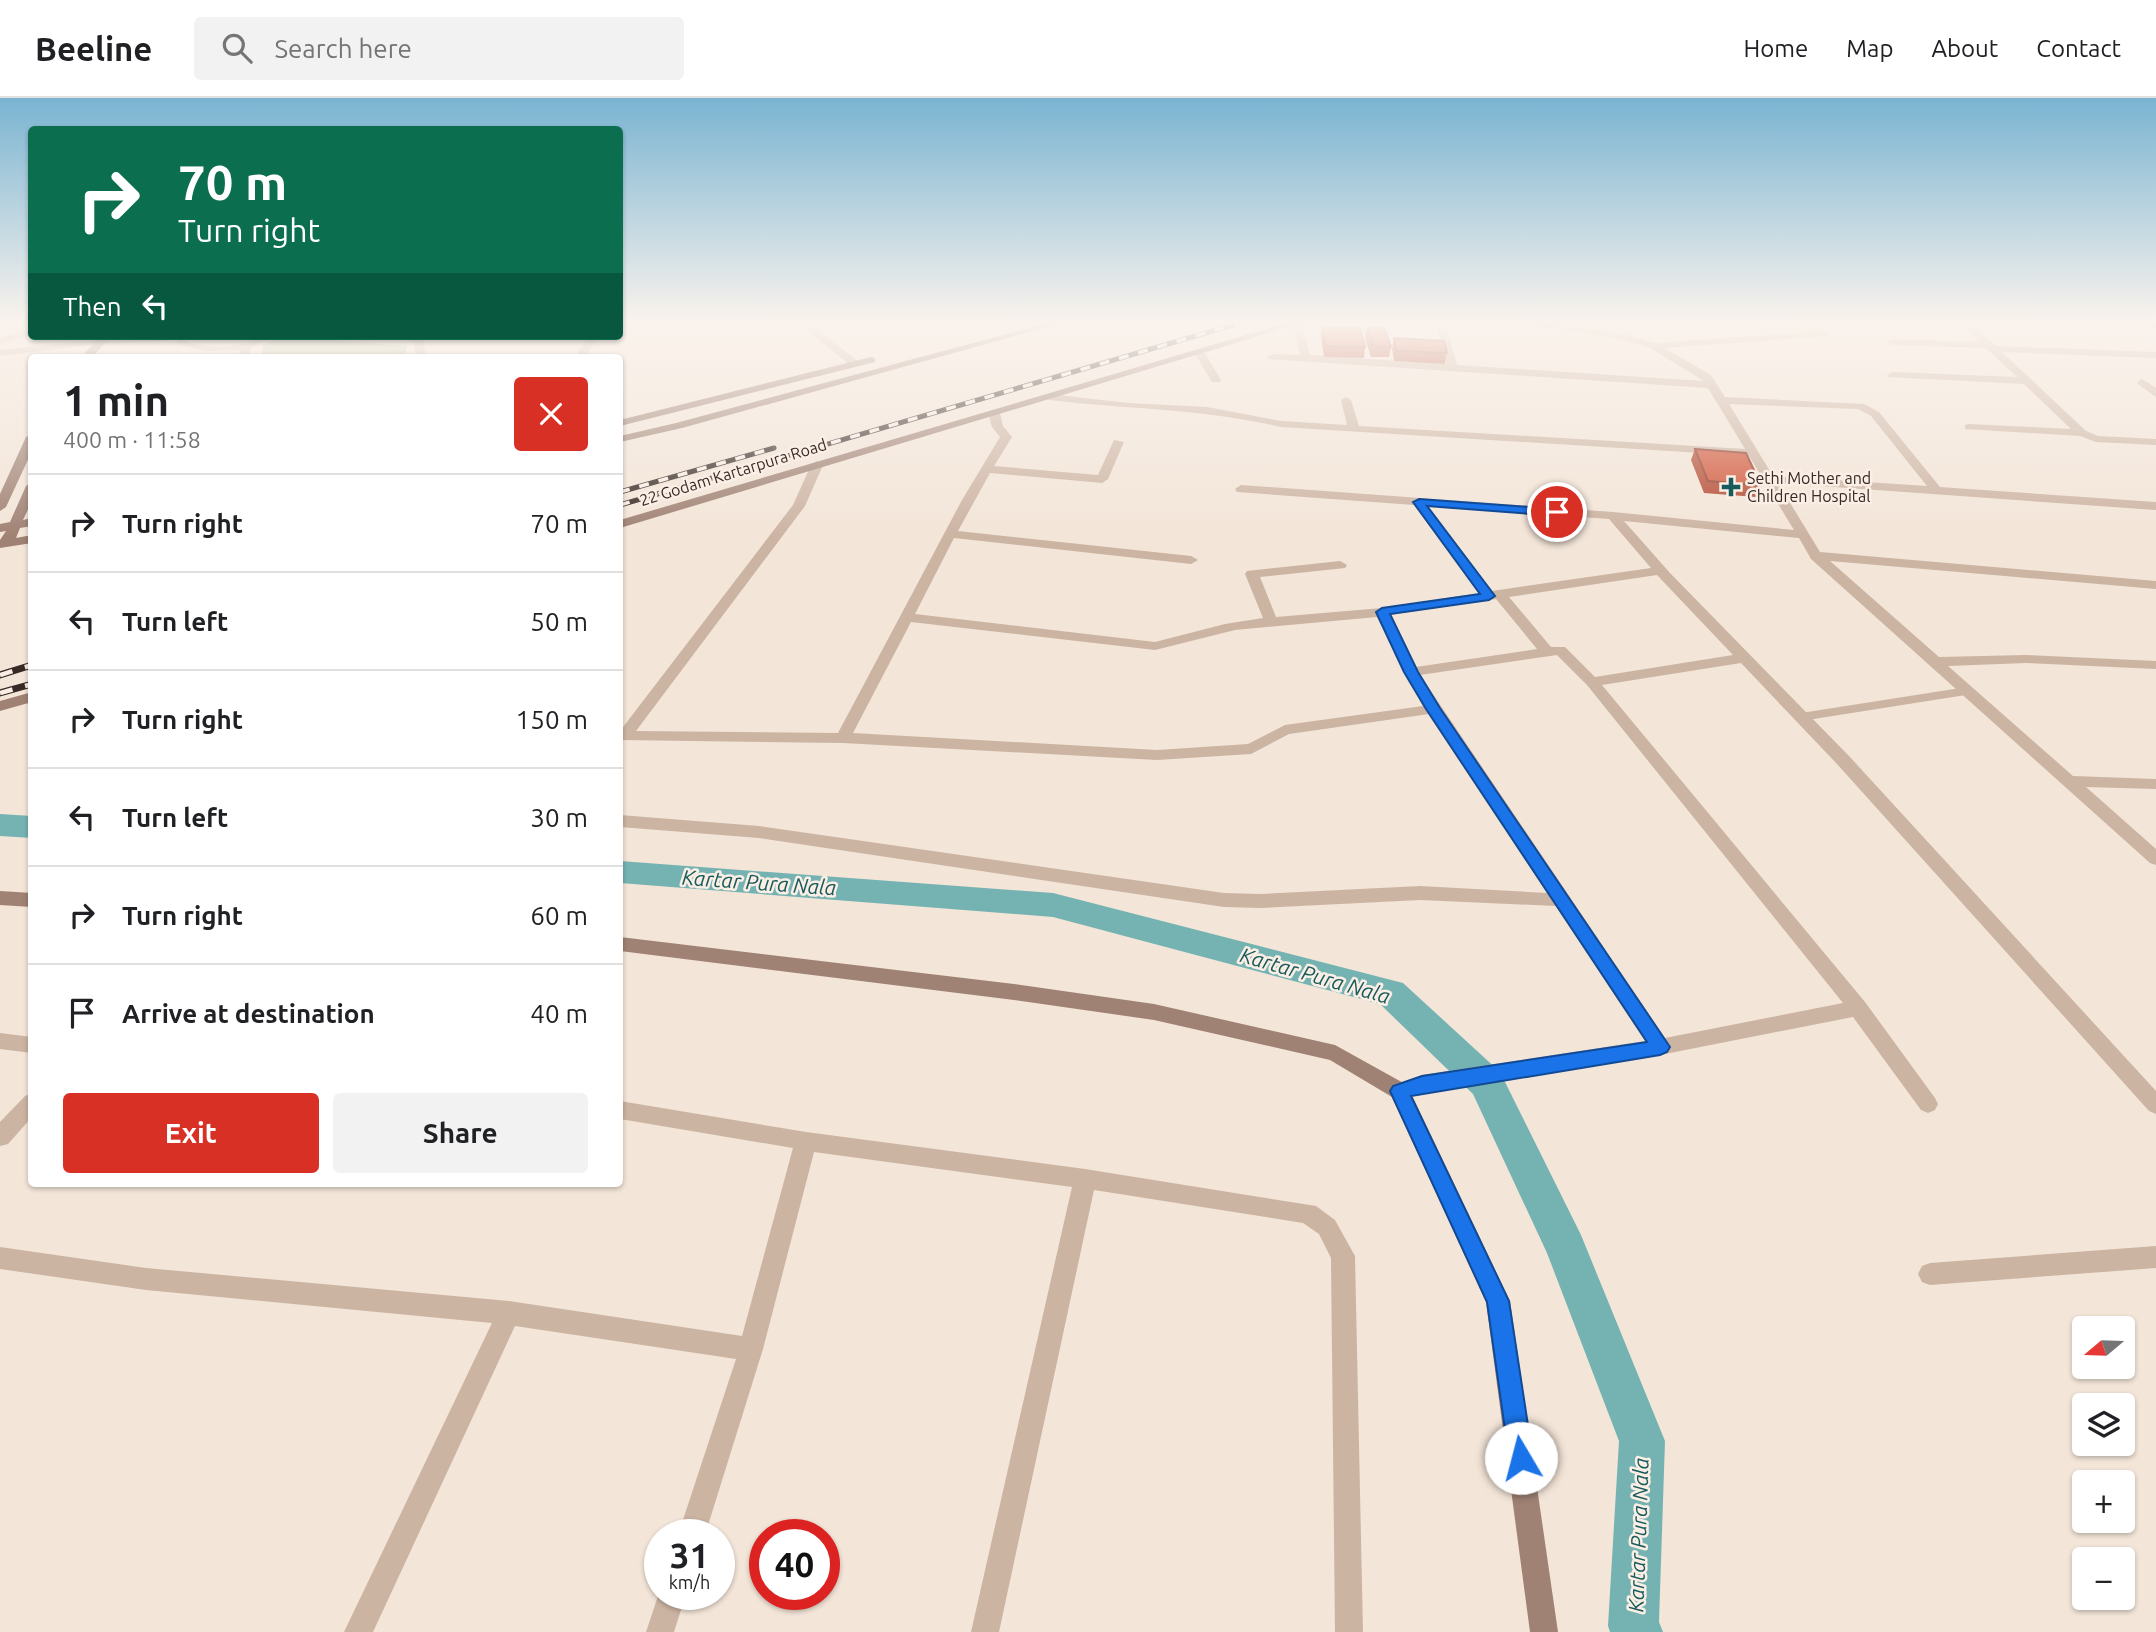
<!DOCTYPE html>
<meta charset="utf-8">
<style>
:root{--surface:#fff;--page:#f2f2f2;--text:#202124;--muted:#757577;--line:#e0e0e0;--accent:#d93025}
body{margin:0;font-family:Ubuntu,sans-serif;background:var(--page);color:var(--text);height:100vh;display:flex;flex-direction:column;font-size:26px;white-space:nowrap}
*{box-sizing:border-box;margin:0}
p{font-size:23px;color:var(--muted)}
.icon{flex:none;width:38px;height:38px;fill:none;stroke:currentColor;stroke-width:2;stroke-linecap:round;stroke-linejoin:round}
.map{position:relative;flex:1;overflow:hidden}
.details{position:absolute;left:28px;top:256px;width:595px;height:833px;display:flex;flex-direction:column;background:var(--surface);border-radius:7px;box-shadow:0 2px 5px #0004}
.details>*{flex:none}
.hud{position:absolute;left:28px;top:28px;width:595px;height:214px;border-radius:7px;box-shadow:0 2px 5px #0004;background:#0b6e4f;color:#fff;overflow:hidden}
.needle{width:46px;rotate:251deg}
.tools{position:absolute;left:2072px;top:1218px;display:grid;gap:14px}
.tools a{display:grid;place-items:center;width:63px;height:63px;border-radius:7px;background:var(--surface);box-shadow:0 2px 5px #0004;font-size:35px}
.speed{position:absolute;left:644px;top:1421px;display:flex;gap:14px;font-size:35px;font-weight:700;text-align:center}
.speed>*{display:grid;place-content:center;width:91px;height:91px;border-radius:50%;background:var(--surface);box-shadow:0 2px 5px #0004;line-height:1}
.speed small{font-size:18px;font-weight:400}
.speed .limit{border:10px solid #d22;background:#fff;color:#111}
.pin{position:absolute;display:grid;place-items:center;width:60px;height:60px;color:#fff;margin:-30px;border:4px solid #fff;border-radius:50%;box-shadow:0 2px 7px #0007}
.me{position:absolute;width:77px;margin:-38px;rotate:352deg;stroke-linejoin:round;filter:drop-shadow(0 0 5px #0008)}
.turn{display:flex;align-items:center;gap:24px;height:147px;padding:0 35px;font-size:32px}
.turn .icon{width:91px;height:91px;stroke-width:2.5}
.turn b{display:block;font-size:49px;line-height:60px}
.then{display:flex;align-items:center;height:66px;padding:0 35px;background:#0003;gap:14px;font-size:26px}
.round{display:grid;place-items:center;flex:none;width:74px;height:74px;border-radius:7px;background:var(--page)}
.headline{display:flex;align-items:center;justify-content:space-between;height:119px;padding:0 35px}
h1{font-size:42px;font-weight:700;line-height:52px}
.button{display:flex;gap:14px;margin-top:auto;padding:14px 35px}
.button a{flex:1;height:80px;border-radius:7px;background:var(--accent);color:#fff;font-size:28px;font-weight:700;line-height:80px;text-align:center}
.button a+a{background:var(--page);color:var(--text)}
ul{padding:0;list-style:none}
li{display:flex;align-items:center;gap:21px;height:98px;padding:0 35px;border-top:2px solid var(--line)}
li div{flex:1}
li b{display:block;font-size:26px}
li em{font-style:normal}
header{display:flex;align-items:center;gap:42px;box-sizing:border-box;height:98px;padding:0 35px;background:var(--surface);border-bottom:2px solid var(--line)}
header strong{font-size:33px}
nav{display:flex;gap:38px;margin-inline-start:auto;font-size:24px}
.search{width:490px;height:63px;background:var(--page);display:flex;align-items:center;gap:18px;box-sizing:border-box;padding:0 24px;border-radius:7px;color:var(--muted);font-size:26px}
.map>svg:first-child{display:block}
.green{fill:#b7c397}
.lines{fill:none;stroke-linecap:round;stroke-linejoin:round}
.canal{fill:#75b3b2;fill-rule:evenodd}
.lane{fill:#ccb4a3;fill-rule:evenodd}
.street{fill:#ccb4a3;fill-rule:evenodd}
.secondary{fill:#a08274;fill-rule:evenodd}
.rail-far1-casing{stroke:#372a26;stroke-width:5}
.rail-casing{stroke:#372a26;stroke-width:7}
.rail-far1{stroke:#fbefe5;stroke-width:3.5;stroke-dasharray:10;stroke-linecap:butt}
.rail{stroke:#fbefe5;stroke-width:4.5;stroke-dasharray:13;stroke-linecap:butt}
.wall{fill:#b34931}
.building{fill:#d05539;stroke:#923c28;stroke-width:2}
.route{fill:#1a73e8;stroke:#114b97;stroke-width:2}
.poi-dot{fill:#185b5c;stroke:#fbefe5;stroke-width:2.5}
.labels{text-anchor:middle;stroke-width:5;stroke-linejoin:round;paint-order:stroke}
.far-street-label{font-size:16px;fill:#372a26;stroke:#fbefe5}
.far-poi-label{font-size:16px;fill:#372a26;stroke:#fbefe5;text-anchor:start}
.water-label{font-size:21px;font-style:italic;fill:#185b5c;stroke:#fbefe5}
</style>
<header>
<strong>Beeline</strong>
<div class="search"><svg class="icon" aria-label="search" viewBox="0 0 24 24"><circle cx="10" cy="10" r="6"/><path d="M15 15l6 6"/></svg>Search here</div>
<nav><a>Home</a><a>Map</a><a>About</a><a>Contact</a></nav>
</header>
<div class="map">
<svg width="2156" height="1534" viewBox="0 0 2156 1534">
<rect width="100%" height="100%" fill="#f3e5d8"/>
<path class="green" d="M 282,238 L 406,248 L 407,259 L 261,259 L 263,248 Z"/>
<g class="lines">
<path class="canal" d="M 0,716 L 32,718 L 32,740 L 0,738 Z
M 620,763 L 1053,795 L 1403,885 L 1500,974 L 1581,1137 L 1665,1343 L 1659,1524 L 1663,1534 L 1610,1534 L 1608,1528 L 1619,1343 L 1547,1155 L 1473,996 L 1380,906 L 1053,819 L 620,785 Z"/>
<path class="lane" d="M 1967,589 L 1972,590 L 1974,593 L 1972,596 L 1801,623 L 1794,619 L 1801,615 Z"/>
<path class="street" d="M 797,224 L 808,224 L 859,264 L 859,268 L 851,268 Z
M 1293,224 L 1302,225 L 1310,257 L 1447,266 L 1435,224 L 1445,224 L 1457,267 L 1704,283 L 1650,250 L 1623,242 L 1541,227 L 1546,224 L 1624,236 L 1654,245 L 1812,234 L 1798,224 L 1810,224 L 1827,234 L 1827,238 L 1664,250 L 1711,277 L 1725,299 L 1864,306 L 1879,314 L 1940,389 L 2156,404 L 2156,412 L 1778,385 L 1820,454 L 2156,483 L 2156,491 L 1830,463 L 1939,559 L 2026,557 L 2156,563 L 2156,571 L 2026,565 L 1948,568 L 2073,678 L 2156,681 L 2156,691 L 2086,689 L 2156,751 L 2156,767 L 2150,765 L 1811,461 L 1799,440 L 1624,423 L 1670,475 L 1849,658 L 2156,993 L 2156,1016 L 2149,1013 L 1837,666 L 1741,565 L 1602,587 L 1865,904 L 1935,1000 L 1938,1006 L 1935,1012 L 1928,1015 L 1921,1012 L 1853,919 L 1660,957 L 1422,995 L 1400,1002 L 1393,999 L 1390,993 L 1393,987 L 1422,977 L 1645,943 L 1556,808 L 1420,802 L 1261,810 L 1224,809 L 759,740 L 620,729 L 620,717 L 759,728 L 1224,795 L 1261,796 L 1420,788 L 1547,795 L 1429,616 L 1289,636 L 1251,656 L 1157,662 L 843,645 L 620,642 L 620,633 L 793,407 L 811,367 L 817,363 L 823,367 L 805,408 L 636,633 L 838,635 L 962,402 L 1000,339 L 992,329 L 988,315 L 994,312 L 1000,315 L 1003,328 L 1012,339 L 994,368 L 1098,377 L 1114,342 L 1124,344 L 1108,381 L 1102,385 L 990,375 L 958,433 L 1191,458 L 1198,462 L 1191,466 L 954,440 L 915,516 L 1155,544 L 1225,526 L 1263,520 L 1245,476 L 1247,473 L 1340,463 L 1347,467 L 1345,470 L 1260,479 L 1276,519 L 1382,510 L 1479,495 L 1414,407 L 1237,394 L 1235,391 L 1241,387 L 1613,414 L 1794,432 L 1749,358 L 1281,329 C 1205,311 1126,311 1049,302 L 1044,299 L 1049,296 L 1128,305 L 1207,309 L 1281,323 L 1347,327 L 1341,302 L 1346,299 L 1351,302 L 1359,328 L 1745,351 L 1708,290 L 1268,261 L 1267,259 L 1272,256 L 1300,257 ZM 1729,306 L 1858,311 L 1871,318 L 1927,388 L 1773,378 ZM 1428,408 L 1609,421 L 1651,470 L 1492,493 ZM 1657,477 L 1733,557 L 1595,579 L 1565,549 L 1551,549 L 1509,499 ZM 1496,501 L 1537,551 L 1416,569 L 1390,517 ZM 1377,519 L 1423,608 L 1285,627 L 1248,646 L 1157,652 L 853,635 L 911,524 L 1155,552 L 1235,532 ZM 1557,557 L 1587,587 L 1843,905 L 1665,940 L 1420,577 Z
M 1959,224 L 1970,224 L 1996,248 L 2156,254 L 2156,260 L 2002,254 L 2086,333 L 2098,338 L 2156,341 L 2156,347 L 2096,344 L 2080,338 L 1965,331 L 1965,327 L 1969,326 L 2071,331 L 2024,286 L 1888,279 L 1887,277 L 1892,274 L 2017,279 L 1986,250 L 1892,247 L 1887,244 L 1892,241 L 1979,244 Z
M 32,231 L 32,237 L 0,246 L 0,240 Z
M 134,238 L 191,238 L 187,243 C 201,250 228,250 243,246 C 254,243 258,238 270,238 L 251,250 L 249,259 L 239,259 L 240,252 L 204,253 L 177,246 L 177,242 L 100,246 L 0,258 L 0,252 Z
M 402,238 L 423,241 L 426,259 L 416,259 L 414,245 Z
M 589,238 L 599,238 L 585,259 L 575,259 Z
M 1195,252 L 1203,252 L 1221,282 L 1220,284 L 1212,284 L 1194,254 Z
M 2142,281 L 2156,290 L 2156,299 L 2138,286 L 2137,284 Z
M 0,935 L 32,939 L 32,955 L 0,951 Z
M 32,995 L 32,1019 L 8,1046 L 0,1048 L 0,1024 L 25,998 Z
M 620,1003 L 806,1034 L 1085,1071 L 1316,1108 L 1335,1122 L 1355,1158 L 1363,1534 L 1335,1534 L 1331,1160 L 1319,1136 L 1303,1125 L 1094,1092 L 999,1534 L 971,1534 L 1072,1089 L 814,1054 L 763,1251 L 705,1437 L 678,1437 L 736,1261 L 515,1228 L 373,1534 L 344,1534 L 492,1225 L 146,1192 L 0,1171 L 0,1149 L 146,1170 L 509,1203 L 742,1238 L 793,1050 L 620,1021 Z
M 2156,1148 L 2156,1170 L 1930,1187 L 1922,1184 L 1918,1176 L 1922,1168 L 1930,1165 Z
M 660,1492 L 660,1496 L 686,1496 L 674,1534 L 646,1534 Z"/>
<path class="secondary" d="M 1050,224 L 1066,224 L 682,330 L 620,344 L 620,338 L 676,325 Z
M 1290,224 L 1305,224 L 620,430 L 620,422 Z
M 1524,224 L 1562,224 L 1546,230 Z
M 101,238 L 112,238 L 92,259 L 81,259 Z
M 871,259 L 875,260 L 875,264 L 620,328 L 620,322 Z
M 32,336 L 32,353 L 6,409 L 0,413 L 0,396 L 26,339 Z
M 32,384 L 32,403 L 23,422 L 32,420 L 32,428 L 20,430 L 16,440 L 32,437 L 32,445 L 0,450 L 0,442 L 6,433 L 0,434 L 0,426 L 10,424 L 26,388 Z
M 32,594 L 32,604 L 0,613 L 0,603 Z
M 0,793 L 32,795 L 32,809 L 0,807 Z
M 620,839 L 1014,886 L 1154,906 L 1335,947 L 1407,987 L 1510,1203 L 1558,1534 L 1530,1534 L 1486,1204 L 1392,999 L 1330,962 L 1154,922 L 1014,902 L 620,853 Z"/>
<g class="rail-far1-casing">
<path id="rail-far1" d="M 620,394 L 774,350
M 620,407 L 1243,224"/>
</g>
<g class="rail-casing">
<path id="rail" d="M 0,577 L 32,567
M 0,595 L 32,586"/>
</g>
<use href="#rail-far1" class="rail-far1"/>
<use href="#rail" class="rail"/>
</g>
<path class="wall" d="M 2148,224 L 2156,224 L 2156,230 Z
M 1322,229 L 1365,249 L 1364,260 L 1324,259 L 1321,239 Z
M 1367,229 L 1391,249 L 1389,259 L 1371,259 L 1365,240 Z
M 1394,240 L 1447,255 L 1445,266 L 1394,263 L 1392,251 Z
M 1695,351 L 1761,387 L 1756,399 L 1704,395 L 1691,362 Z"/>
<path class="building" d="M 1322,229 L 1360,230 L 1365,249 L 1326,248 Z
M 1367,229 L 1384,230 L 1391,249 L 1373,248 Z
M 1394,240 L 1444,243 L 1447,255 L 1396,253 Z
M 1695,351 L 1746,355 L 1761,387 L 1708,383 Z"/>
<linearGradient id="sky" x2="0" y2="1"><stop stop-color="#7ab4d2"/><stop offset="0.51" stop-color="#faf3ed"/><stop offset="1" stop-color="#faf3ed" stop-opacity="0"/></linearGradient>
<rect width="2156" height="439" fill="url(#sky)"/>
<path class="route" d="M 1419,401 L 1557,411 L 1563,414 L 1557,418 L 1427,408 L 1495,498 L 1489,502 L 1390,516 L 1418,574 L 1440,610 L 1670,949 L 1667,954 L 1660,957 L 1411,998 L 1509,1203 L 1533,1360 L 1529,1368 L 1521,1372 L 1512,1368 L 1509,1360 L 1487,1204 L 1390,993 L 1393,988 L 1422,978 L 1647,944 L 1426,611 L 1404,574 L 1376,514 L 1382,510 L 1480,496 L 1413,404 Z"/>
<path class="poi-dot" d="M1727.5 378.5h7v7h7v7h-7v7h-7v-7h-7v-7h7z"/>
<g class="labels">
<g class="far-street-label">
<text transform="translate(733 374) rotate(-17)" y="6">22 Godam Kartarpura Road</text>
</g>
<g class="far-poi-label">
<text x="1747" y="386">Sethi Mother and<tspan x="1747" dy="18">Children Hospital</tspan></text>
</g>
<g class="water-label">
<text transform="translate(759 785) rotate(4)" y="7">Kartar Pura Nala</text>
<text transform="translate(1315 878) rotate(16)" y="7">Kartar Pura Nala</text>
<text transform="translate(1639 1437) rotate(-88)" y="7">Kartar Pura Nala</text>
</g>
</g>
</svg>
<div class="tools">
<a><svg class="needle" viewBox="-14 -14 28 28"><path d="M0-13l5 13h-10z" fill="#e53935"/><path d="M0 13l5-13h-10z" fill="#757577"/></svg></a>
<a><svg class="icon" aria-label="layers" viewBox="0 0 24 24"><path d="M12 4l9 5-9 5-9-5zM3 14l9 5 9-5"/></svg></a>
<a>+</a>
<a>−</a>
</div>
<div class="speed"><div>31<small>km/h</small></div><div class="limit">40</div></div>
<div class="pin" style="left:1557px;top:414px;background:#d93025"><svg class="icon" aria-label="arrive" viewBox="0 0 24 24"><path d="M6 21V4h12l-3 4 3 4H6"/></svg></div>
<svg class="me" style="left:1521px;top:1360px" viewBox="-20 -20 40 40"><circle r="19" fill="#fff"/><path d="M0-13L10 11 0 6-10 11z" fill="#1a73e8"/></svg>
<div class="hud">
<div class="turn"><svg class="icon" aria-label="right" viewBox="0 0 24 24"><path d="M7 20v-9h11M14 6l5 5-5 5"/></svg><div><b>70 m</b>Turn right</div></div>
<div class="then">Then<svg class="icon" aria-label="left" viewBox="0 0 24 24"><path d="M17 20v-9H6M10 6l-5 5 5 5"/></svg></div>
</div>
<section class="details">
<div class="headline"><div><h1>1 min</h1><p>400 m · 11:58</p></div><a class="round" style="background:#d93025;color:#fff"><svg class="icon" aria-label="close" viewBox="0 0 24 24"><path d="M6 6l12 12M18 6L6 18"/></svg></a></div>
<ul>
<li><svg class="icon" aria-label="right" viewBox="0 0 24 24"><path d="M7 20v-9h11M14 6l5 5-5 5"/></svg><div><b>Turn right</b></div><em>70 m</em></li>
<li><svg class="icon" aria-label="left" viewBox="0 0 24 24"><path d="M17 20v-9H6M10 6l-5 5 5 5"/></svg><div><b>Turn left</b></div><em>50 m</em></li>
<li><svg class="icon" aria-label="right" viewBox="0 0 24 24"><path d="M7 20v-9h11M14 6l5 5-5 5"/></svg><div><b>Turn right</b></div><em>150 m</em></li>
<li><svg class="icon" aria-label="left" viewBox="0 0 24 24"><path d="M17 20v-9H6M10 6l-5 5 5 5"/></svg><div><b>Turn left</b></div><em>30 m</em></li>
<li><svg class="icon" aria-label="right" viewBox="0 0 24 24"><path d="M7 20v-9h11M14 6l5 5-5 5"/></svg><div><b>Turn right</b></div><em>60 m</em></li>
<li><svg class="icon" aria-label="arrive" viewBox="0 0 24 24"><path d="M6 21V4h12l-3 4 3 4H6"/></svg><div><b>Arrive at destination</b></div><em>40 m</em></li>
</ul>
<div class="button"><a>Exit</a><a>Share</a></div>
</section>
</div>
